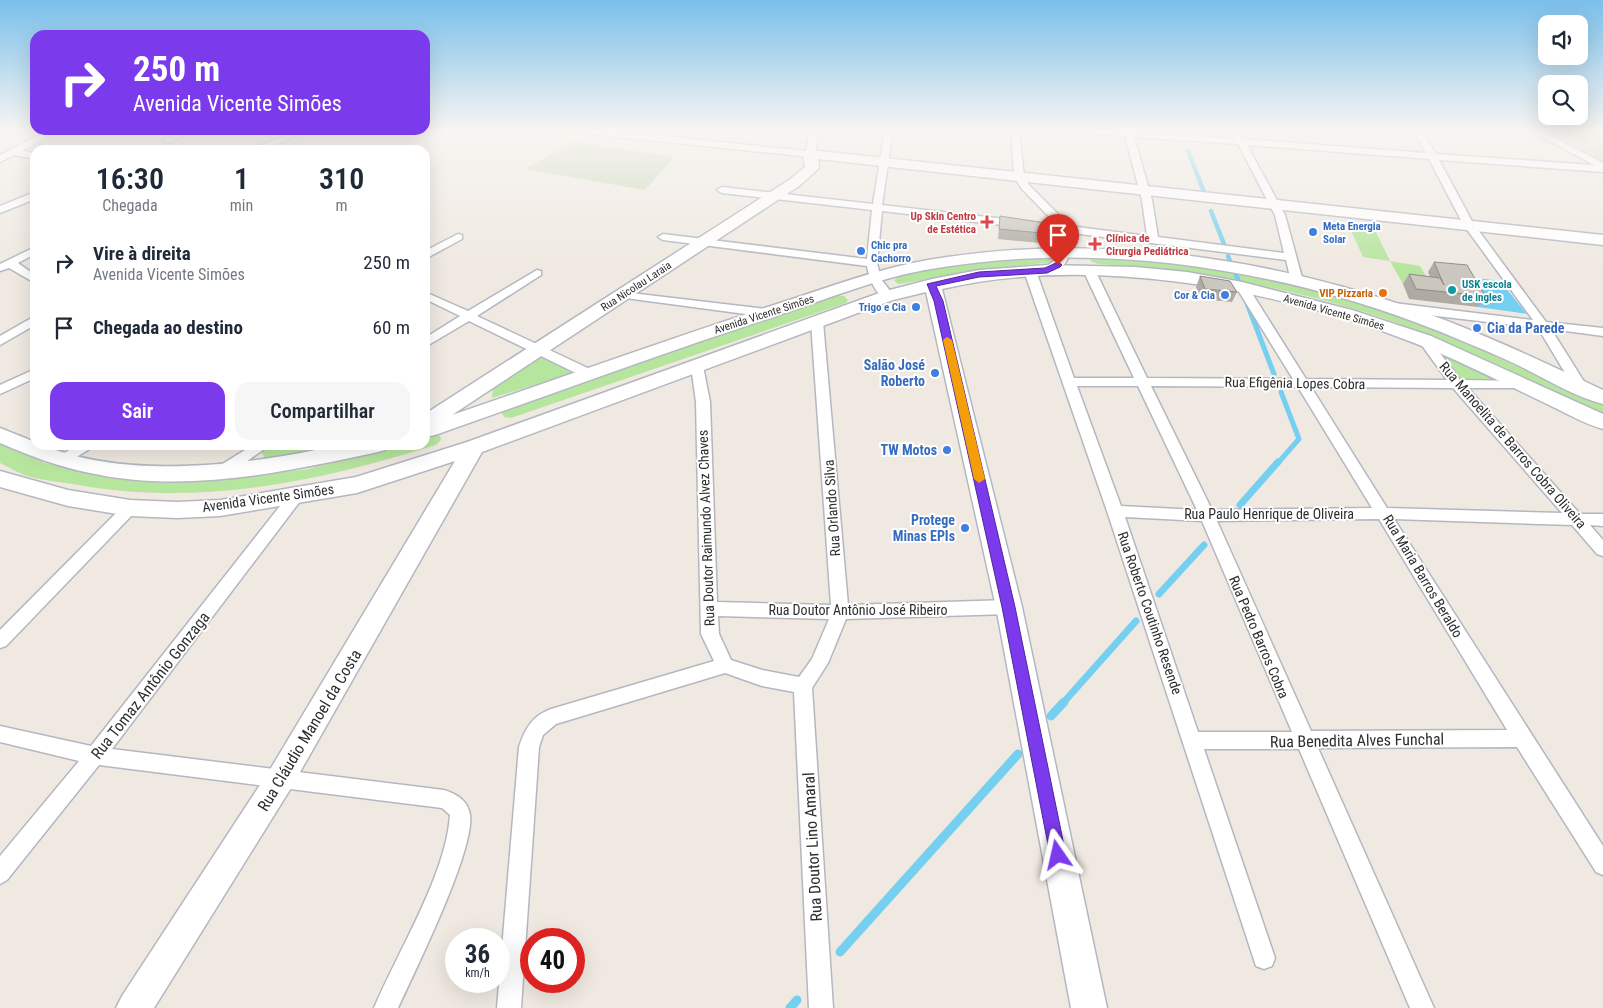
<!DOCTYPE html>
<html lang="pt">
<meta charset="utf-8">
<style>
:root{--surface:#fff;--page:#f6f6f7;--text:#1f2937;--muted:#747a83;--accent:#7c3aed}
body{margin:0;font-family:"Roboto Condensed",sans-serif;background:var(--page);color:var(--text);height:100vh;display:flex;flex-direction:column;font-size:19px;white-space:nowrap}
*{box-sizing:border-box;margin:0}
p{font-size:16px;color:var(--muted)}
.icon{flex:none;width:28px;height:28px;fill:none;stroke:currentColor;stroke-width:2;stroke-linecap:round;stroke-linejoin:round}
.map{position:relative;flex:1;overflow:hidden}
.panel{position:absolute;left:30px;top:145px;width:400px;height:305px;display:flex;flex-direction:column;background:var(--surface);border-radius:15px;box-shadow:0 5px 20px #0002}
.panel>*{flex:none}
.guide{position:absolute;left:30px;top:30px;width:400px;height:105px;border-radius:15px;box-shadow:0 5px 20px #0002;background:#7c3aed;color:#fff;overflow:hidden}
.controls{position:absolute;left:1538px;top:15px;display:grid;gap:10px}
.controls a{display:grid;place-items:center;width:50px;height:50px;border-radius:10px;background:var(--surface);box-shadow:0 5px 20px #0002;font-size:25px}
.speed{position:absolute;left:445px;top:928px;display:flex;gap:10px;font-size:25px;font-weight:700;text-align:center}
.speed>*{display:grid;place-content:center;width:65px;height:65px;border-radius:50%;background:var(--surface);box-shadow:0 5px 20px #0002;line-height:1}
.speed small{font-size:12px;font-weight:400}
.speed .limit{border:8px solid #d22;background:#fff;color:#111}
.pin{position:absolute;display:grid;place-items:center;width:42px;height:42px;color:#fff;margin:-51px -21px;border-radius:50% 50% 50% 0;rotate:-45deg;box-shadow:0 0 5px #0007}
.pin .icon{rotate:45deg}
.me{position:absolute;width:55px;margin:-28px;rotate:349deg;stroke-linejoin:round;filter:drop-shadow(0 0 4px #0008)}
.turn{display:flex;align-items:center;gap:18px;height:105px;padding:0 20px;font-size:22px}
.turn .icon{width:65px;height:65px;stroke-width:2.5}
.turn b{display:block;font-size:35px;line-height:42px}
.eta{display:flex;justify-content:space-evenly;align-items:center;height:85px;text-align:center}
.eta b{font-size:30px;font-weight:600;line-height:35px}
.cta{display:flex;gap:10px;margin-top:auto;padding:10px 20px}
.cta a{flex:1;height:58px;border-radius:15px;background:var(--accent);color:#fff;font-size:20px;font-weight:600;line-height:58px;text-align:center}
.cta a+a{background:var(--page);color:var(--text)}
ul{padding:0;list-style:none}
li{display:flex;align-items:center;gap:15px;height:65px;padding:0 20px}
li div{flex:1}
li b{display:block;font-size:19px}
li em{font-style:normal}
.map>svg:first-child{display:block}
.green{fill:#b6e59e}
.cemetery{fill:#c8d9b8}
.water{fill:#75cff0}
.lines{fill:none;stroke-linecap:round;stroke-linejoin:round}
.stream-far3{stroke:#75cff0;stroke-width:4.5}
.stream-far2{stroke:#75cff0;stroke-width:5}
.stream-far1{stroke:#75cff0;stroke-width:7}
.stream{stroke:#75cff0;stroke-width:9}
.street-casing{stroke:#b4b7c1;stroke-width:3}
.secondary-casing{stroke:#b4b7c1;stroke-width:3}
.street{fill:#fff;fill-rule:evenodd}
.secondary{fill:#fff;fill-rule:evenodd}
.wall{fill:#afaba4}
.building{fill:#cbc7bf;stroke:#8e8b86}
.route{fill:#7c3aed;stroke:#51269a}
.slow{fill:#f59e0b}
.health-dot{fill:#e0444e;stroke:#fff;stroke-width:2}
.shop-dot{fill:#3f7fe0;stroke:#fff;stroke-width:2}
.culture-dot{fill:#0f9aa8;stroke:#fff;stroke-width:2}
.food-dot{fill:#e8710a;stroke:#fff;stroke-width:2}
.labels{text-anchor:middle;stroke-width:4;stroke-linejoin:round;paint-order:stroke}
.far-health-label{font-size:11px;font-weight:bold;fill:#be3a42;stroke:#fff;text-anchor:end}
.far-shop-label{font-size:11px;font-weight:bold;fill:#366cbe;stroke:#fff;text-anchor:start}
.far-culture-label{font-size:11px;font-weight:bold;fill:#0d838f;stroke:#fff;text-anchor:start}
.far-street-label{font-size:11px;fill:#2e2e2e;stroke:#fff}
.far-food-label{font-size:11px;font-weight:bold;fill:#c56008;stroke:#fff;text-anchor:end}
.shop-label{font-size:14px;font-weight:bold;fill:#366cbe;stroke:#fff;text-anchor:end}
.street-label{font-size:14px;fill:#2e2e2e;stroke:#fff}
.near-street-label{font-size:16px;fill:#2e2e2e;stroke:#fff}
</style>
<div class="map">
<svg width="1603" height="1008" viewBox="0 0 1603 1008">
<rect width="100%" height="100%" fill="#efe9e1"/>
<path class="green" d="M 1349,226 L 1375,230 L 1390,261 L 1420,266 L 1434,289 L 1403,284 L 1390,261 L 1363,257 Z
M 1047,256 L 1054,262 L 967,271 L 906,283 L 898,284 L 894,280 C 914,265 1018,259 1047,256 Z
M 1093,258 C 1191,259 1291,278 1383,311 C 1458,338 1530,372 1603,405 L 1603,414 C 1529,380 1455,342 1377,316 C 1286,287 1193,269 1098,264 L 1092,262 L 1090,260 Z
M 836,296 L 844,296 L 848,300 L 846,303 L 511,418 L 504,417 L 501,412 L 506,408 Z
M 1437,351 L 1502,381 L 1458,382 Z
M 538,354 L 574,373 L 492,398 L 493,385 Z
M 433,435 L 440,436 L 441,440 L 436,445 C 321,481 200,507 79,485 C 63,482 44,481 27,476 C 18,473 9,467 0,463 L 0,443 L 45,463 L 119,476 L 241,477 L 309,469 L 401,445 L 425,445 L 425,438 Z
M 269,445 L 346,445 L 265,459 L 261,450 Z"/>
<path class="cemetery" d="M 1544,129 L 1603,129 L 1603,161 Z
M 572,142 L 674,157 L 645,190 L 525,169 Z"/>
<path class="water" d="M 1461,276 L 1500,281 L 1527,314 L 1478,307 Z"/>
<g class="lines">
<path class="stream-far3" d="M 1188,151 L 1204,192
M 1211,211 L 1224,244
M 1228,256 L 1230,261"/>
<path class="stream-far2" d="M 1236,275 L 1238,280
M 1245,298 L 1274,374
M 1277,464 L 1299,439 L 1281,392"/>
<path class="stream-far1" d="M 1240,505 L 1278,462
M 1159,594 L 1204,545
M 1063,703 L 1136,621"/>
<path class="stream" d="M 1051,716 L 1064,702
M 840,952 L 1018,754
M 790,1008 L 797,1000"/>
<g class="street-casing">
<path id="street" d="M 566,129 L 596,129 L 806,151 L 811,129 L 819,129 L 815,154 L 810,157 L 570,132 Z
M 885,129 L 893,129 L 882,205 L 1057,225 L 1022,189 L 1014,177 L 1011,129 L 1019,129 L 1024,177 L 1029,185 L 1070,226 L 1147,236 L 1142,200 L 1125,136 L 1068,132 L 1064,129 L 1132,129 L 1133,131 L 1235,139 L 1230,129 L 1238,129 L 1244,139 L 1426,153 L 1412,129 L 1420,129 L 1436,154 L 1594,165 L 1527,129 L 1538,129 L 1603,163 L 1603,172 L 1439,160 L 1473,223 L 1546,322 L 1603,328 L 1603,336 L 1551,329 L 1588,388 L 1581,392 L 1576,391 L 1538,328 L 1394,311 L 1388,307 L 1394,303 L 1533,320 L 1463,224 L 1429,159 L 1247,145 L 1285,215 L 1303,281 L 1297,284 L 1291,281 L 1286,260 L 1072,233 C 1073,249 1066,278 1043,272 L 1043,268 C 1060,259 1063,251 1062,232 L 882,211 L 877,263 L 881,279 L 894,296 L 888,299 C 875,296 869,277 867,266 L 663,240 L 658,237 L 663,234 L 867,259 L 872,210 L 722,193 L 717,190 L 722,187 L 873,204 ZM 1134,137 L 1238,144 L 1275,215 L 1284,253 L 1158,237 L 1152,200 Z
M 48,130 L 59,130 L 22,151 L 35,153 L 35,159 L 14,155 L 0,162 L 0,155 Z
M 183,130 L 194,130 L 170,143 L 163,141 Z
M 298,130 L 310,130 L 263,150 L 250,150 Z
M 35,192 L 35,199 L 0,213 L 0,206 Z
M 458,234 L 462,235 L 462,239 L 425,259 L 425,251 Z
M 35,247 L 35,254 L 18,263 L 35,275 L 35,283 L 9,268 L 0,271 L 0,264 Z
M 1089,267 L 1095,270 L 1147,378 L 1293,379 L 1236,287 L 1242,284 L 1248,287 L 1306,379 L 1447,380 L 1418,340 L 1424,336 L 1428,337 L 1460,380 L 1527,381 L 1529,384 L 1527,387 L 1522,388 L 1468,388 L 1580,514 L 1603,514 L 1603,526 L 1590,525 L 1603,540 L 1603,556 L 1597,554 L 1572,525 L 1394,519 L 1603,846 L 1603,875 L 1596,872 L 1517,747 L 1318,748 L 1434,1008 L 1410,1008 L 1299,749 L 1204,749 L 1275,958 L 1272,966 L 1264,969 L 1256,966 L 1107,511 L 1024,271 L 1030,268 L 1036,271 L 1074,378 L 1134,378 L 1083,270 ZM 1077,386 L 1138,386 L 1197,510 L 1121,506 ZM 1151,386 L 1298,387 L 1372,508 L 1212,510 ZM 1311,387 L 1453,388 L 1562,513 L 1387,508 ZM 1125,517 L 1202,521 L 1292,732 L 1198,732 ZM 1379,519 L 1507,730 L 1311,731 L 1217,521 Z
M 537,270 L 541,271 L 541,275 L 477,316 L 594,371 L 595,374 L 594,377 L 584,377 L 469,321 L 425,347 L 425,338 L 460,316 L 425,299 L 425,292 L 468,311 Z
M 622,292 L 767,309 L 773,313 L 767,317 L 618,297 L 618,293 Z
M 35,316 L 35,325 L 0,345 L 0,336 Z
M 817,318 L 823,322 L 848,605 L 1009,600 L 1015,602 L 1017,607 L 1015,612 L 1009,614 L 846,619 L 828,663 L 812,688 L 833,1008 L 809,1008 L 794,692 L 762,686 L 725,673 L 556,724 L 543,735 L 539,747 L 521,1008 L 497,1008 L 519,747 C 525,729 532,716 551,709 L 714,661 L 701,634 L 696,402 L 691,366 L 693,363 L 701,363 L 703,366 L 710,402 L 717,602 L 831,605 L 811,322 ZM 718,616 L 829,619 L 812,659 L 799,677 L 762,670 L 731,660 L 719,634 Z
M 35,369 L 35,378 L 0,394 L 0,385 Z
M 78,445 L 96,445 L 67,463 L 57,463 L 55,460 L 57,457 Z
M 253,445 L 270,445 L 226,476 L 216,476 L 214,472 L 216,468 Z
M 296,491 L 301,492 L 303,496 L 301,500 L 112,749 L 444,790 C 456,794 468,800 470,815 C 475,850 415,971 398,1008 L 374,1008 C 398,951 446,875 450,815 L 442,808 L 99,765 L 7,880 L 0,884 L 0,856 L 79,761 L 0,742 L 0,726 L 91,746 L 291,492 Z
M 130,503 L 135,504 L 138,508 L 135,512 L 6,646 L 0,648 L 0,630 L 125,504 Z"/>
</g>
<g class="secondary-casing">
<path id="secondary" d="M 810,150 L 1603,235 L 1603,245 L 818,159 L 819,168 L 799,186 L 452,415 C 561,378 668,339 777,304 C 827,288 876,269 928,260 C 1093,232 1263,256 1420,311 C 1483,333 1543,362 1603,390 L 1603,404 C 1572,396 1538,374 1509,361 C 1449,334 1388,310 1325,293 C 1196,258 1058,246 925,270 C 876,279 827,299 779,315 C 665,352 552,394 438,434 L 431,436 L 425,434 L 425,414 L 789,180 L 805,167 L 803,154 Z
M 1047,265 L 1135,267 L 1187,272 L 1242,282 L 1352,310 L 1431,336 L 1603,414 L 1603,429 C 1585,424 1568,414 1551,406 C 1507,385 1463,362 1417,344 C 1275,288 1092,254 942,289 L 1022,607 L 1107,1008 L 1071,1008 L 996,607 L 926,292 L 893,300 L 482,452 L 291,788 L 154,1008 L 116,1008 L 122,996 L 271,768 L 455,461 L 357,493 L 220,516 L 177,518 L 130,516 L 68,506 L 0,487 L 0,471 L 68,490 L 130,500 L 177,502 L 220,500 L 356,477 L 467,442 L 882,292 L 932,279 L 979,270 Z
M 0,428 L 35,442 L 35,445 L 43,445 C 114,475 208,468 283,456 C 303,453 323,448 343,445 C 358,443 374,445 389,445 L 385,450 L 378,452 C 285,472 185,494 90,473 C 59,467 30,456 0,443 Z"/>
</g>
<use href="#street" class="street"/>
<use href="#secondary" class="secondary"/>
</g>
<path class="wall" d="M 1000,216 L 1052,234 L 1050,244 L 998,239 Z
M 1434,262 L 1485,296 L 1478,307 L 1409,299 L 1403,284 L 1409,274 L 1430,277 L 1428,272 Z
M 1200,276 L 1237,292 L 1232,302 L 1201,299 L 1196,287 Z"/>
<path class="building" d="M 1000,216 L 1052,224 L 1052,234 L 999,229 Z
M 1434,262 L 1467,265 L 1485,296 L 1416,289 L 1409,274 L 1440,278 L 1444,285 Z
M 1200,276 L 1230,281 L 1237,292 L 1205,289 Z"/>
<linearGradient id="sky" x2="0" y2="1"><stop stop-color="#7abfeb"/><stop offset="0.48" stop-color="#f8f5f2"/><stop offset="1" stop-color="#f8f5f2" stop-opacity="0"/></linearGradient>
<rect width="1603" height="270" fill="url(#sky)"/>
<path class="route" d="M 1058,262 L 1062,265 L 1060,267 L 1047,273 L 979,277 L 936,286 L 943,301 L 1015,607 L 1066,855 L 1064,861 L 1058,863 L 1053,861 L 1050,855 L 1002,607 L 934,301 L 927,284 L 979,272 L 1045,268 Z"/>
<path class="slow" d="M 947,337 L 952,340 L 985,479 L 979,483 L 974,479 L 943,340 Z"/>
<g class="health-dot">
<path d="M984.5 214.5h5v5h5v5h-5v5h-5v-5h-5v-5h5z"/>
<path d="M1092.5 236.5h5v5h5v5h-5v5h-5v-5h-5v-5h5z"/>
</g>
<g class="shop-dot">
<circle cx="1313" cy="232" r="5"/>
<circle cx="861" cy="251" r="5"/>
<circle cx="1225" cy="295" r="5"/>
<circle cx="916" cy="307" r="5"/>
<circle cx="1477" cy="328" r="5"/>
<circle cx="935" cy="373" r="5"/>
<circle cx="947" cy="450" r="5"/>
<circle cx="965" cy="528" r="5"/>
</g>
<circle class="culture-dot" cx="1452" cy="290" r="5"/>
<circle class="food-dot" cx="1383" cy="293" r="5"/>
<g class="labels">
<g class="far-health-label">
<text x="976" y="220">Up Skin Centro<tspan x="976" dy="13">de Estética</tspan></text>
<text x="1106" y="242" text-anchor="start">Clínica de<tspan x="1106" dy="13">Cirurgia Pediátrica</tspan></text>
</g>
<g class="far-shop-label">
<text x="1323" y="230">Meta Energia<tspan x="1323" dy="13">Solar</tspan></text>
<text x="871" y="249">Chic pra<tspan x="871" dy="13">Cachorro</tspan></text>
<text x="1215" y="299" text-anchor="end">Cor &amp; Cia</text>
<text x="906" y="311" text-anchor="end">Trigo e Cia</text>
</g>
<g class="far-culture-label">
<text x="1462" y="288">USK escola<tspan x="1462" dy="13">de ingles</tspan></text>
</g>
<g class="far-street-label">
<text transform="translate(636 286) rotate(-33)" y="4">Rua Nicolau Laraia</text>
<text transform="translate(1334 312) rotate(16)" y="4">Avenida Vicente Simões</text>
<text transform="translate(764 314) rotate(-18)" y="4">Avenida Vicente Simões</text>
</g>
<g class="far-food-label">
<text x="1373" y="297">VIP Pizzaria</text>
</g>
<g class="shop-label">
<text x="1487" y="333" text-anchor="start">Cia da Parede</text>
<text x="925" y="370">Salão José<tspan x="925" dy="16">Roberto</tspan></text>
<text x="937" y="455">TW Motos</text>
<text x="955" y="525">Protege<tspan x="955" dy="16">Minas EPIs</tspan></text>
</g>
<g class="street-label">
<text transform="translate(1295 383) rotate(1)" y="5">Rua Efigênia Lopes Cobra</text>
<text transform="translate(1513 445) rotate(49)" y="5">Rua Manoelita de Barros Cobra Oliveira</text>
<text transform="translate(268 498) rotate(-8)" y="5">Avenida Vicente Simões</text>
<text transform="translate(832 508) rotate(-94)" y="5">Rua Orlando Silva</text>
<text x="1269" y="519">Rua Paulo Henrique de Oliveira</text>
<text transform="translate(706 528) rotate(-92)" y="5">Rua Doutor Raimundo Alvez Chaves</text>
<text transform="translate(1423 576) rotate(59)" y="5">Rua Maria Barros Beraldo</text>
<text x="858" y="615">Rua Doutor Antônio José Ribeiro</text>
<text transform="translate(1150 613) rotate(71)" y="5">Rua Roberto Coutinho Resende</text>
<text transform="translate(1259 637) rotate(67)" y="5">Rua Pedro Barros Cobra</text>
</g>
<g class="near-street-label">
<text transform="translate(150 685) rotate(-52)" y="6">Rua Tomaz Antônio Gonzaga</text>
<text transform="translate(309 730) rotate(-59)" y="6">Rua Cláudio Manoel da Costa</text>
<text transform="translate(1357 740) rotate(-1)" y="6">Rua Benedita Alves Funchal</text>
<text transform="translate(812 847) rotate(-93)" y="6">Rua Doutor Lino Amaral</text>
</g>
</g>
</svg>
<div class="controls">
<a><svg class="icon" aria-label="sound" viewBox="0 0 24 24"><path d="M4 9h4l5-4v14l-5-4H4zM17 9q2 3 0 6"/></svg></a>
<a><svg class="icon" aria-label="search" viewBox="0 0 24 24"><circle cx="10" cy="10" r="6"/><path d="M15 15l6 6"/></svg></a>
</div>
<div class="speed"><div>36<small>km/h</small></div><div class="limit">40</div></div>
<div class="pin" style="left:1058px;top:265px;background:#d93025"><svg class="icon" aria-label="arrive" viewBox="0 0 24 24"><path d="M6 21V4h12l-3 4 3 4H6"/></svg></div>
<svg class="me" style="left:1058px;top:855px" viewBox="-20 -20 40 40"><path d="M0-17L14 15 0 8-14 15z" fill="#7c3aed" stroke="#fff" stroke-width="4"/></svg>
<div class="guide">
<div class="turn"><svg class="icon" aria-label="right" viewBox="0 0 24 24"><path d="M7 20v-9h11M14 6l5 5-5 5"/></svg><div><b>250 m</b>Avenida Vicente Simões</div></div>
</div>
<section class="panel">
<div class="eta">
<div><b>16:30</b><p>Chegada</p></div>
<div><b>1</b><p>min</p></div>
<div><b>310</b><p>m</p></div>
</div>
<ul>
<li><svg class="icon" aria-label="right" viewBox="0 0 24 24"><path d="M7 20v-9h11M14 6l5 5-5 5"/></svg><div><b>Vire à direita</b><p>Avenida Vicente Simões</p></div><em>250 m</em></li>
<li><svg class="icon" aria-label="arrive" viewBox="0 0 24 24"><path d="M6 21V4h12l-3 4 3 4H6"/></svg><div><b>Chegada ao destino</b></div><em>60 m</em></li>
</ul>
<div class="cta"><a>Sair</a><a>Compartilhar</a></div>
</section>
</div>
